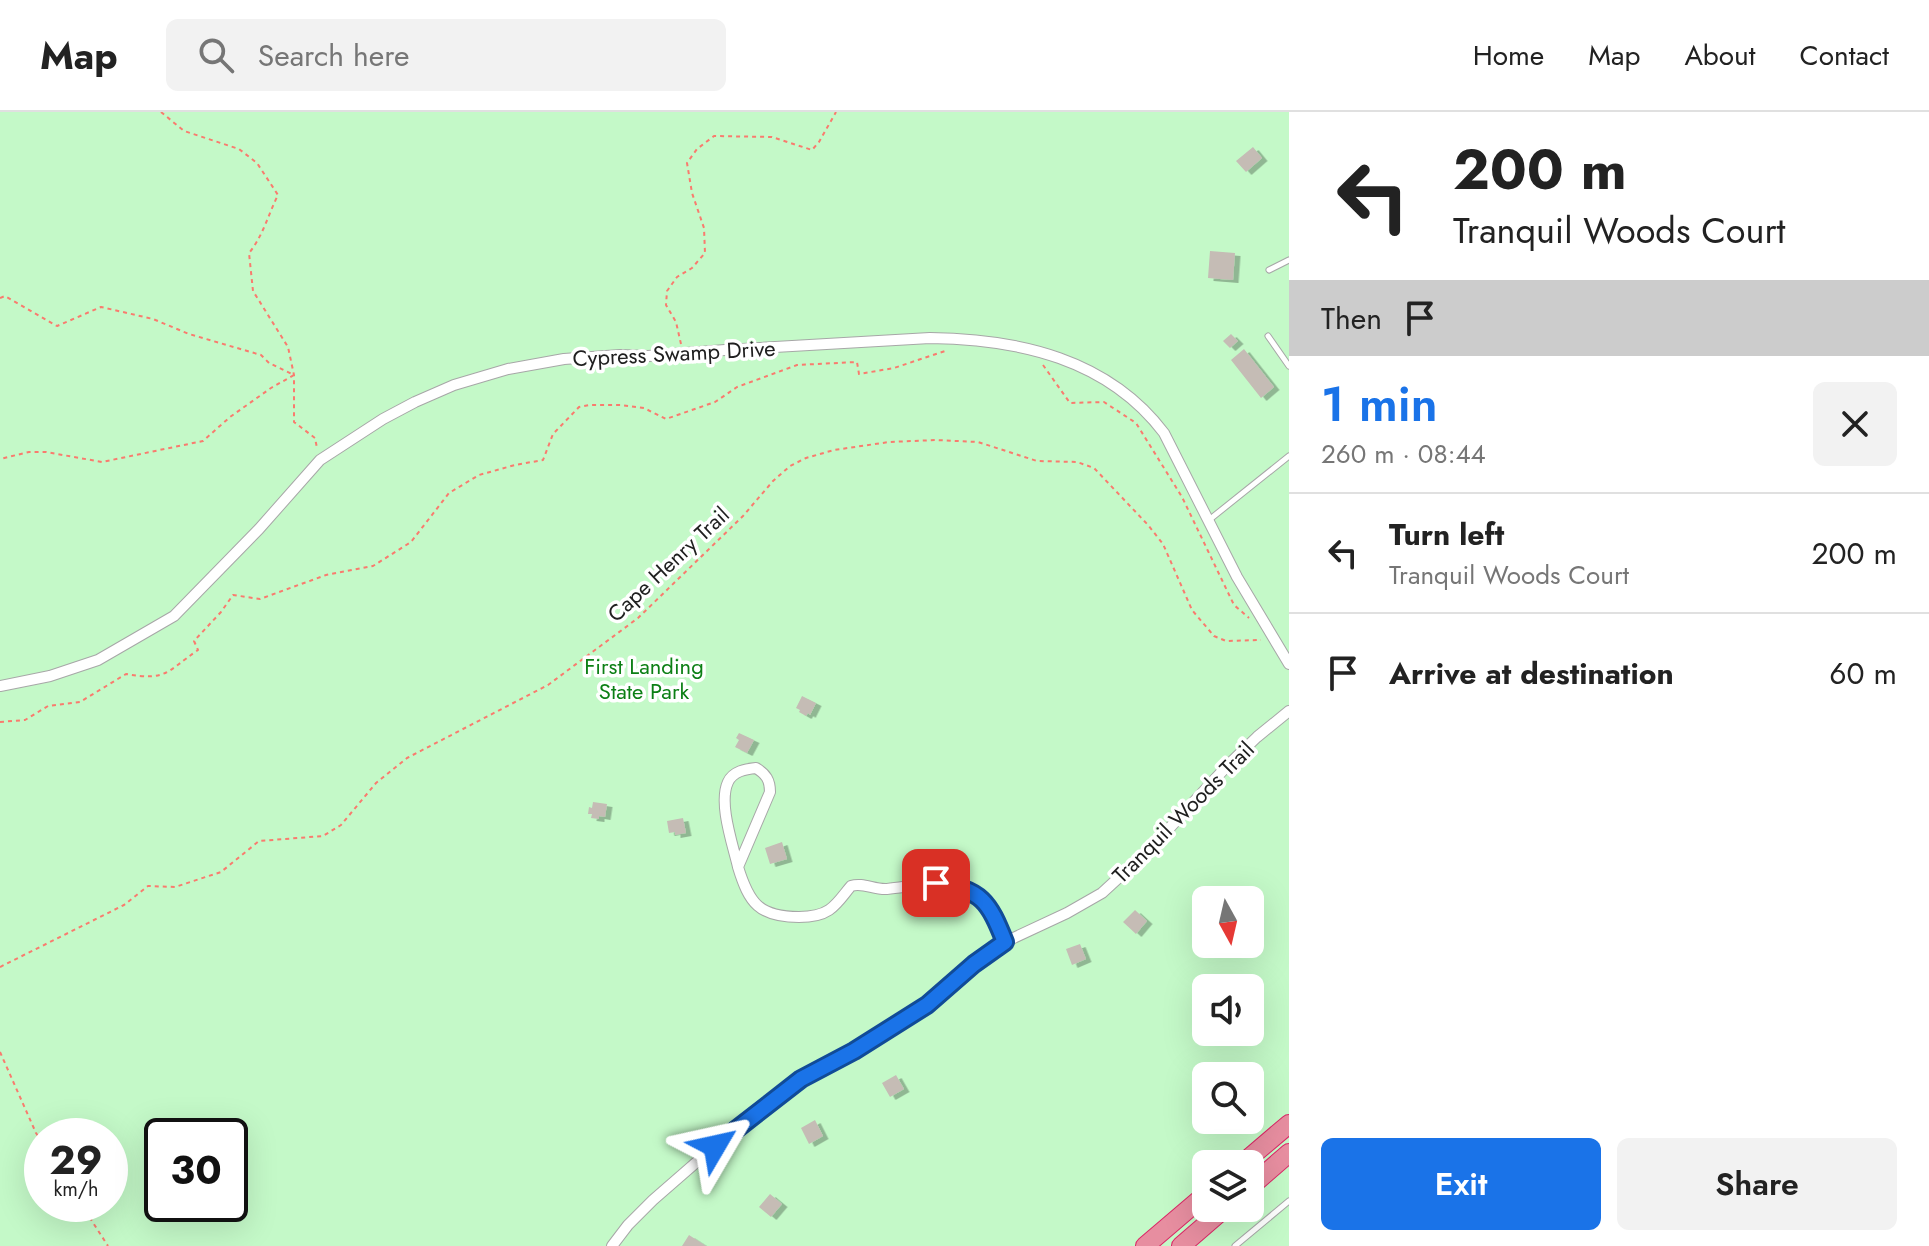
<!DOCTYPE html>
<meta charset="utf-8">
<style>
:root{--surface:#fff;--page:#f2f2f2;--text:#222;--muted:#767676;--line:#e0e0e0;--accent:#1a73e8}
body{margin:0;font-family:Jost,sans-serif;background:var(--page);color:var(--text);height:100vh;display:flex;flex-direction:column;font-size:30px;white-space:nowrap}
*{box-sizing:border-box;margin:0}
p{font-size:26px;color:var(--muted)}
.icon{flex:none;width:44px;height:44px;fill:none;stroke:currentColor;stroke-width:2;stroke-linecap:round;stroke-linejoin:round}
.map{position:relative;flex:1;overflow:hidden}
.panel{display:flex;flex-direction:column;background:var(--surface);width:640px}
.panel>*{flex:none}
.guide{background:#fff;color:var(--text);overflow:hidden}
.needle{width:52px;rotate:172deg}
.fabs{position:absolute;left:1192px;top:774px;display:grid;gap:16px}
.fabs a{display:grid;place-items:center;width:72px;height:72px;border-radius:12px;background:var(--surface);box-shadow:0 8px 32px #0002;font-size:40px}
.speed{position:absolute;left:24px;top:1006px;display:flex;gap:16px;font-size:40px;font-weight:700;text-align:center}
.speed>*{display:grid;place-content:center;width:104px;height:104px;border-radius:50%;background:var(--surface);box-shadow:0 8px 32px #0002;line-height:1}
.speed small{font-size:20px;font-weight:400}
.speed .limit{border:4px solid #111;border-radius:12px;background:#fff;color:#111}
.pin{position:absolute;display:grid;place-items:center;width:68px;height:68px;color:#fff;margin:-34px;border-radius:16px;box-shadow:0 4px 12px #0006}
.me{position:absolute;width:88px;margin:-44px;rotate:54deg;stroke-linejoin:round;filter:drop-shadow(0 0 6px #0008)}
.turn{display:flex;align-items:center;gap:28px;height:168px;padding:0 32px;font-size:36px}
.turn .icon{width:104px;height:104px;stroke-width:2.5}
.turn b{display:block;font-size:56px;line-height:68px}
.then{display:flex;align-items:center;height:76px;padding:0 32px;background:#0003;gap:16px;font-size:30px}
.round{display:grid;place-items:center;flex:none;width:84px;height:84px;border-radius:12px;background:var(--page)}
.headline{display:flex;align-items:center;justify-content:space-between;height:136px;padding:0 32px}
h1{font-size:48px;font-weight:600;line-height:60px;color:var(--accent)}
.action{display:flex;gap:16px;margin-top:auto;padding:16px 32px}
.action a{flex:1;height:92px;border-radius:12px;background:var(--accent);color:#fff;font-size:32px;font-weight:600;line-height:92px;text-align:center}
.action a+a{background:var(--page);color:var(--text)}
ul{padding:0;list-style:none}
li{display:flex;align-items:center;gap:24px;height:120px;padding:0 32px;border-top:2px solid var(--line)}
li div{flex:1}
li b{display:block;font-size:30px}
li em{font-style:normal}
header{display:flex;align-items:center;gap:48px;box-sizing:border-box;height:112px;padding:0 40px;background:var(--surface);border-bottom:2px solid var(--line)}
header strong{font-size:38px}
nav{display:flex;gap:44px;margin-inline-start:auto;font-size:28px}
.search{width:560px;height:72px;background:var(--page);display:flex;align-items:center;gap:20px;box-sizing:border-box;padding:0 28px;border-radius:12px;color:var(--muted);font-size:30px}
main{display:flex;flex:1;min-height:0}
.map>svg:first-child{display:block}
.park{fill:#c4f9c8;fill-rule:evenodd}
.building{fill:#c5bcb5;filter:url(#shadow)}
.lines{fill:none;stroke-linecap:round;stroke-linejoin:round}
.lane-casing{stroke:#a7a7a7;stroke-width:7}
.street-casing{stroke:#a7a7a7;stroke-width:12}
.highway-casing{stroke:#db2666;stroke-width:20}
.path{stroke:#f97b6e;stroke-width:2;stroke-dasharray:4 4;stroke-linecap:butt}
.lane{stroke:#fff;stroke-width:5}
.street{stroke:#fff;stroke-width:10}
.highway{stroke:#e78ea0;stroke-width:18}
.route-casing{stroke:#114b97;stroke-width:20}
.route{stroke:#1a73e8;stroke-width:14}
.labels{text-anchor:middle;stroke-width:7;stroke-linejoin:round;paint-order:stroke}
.street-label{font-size:22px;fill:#202020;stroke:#fff}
.park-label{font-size:22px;fill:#0c7f15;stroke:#fff}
</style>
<header>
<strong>Map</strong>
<div class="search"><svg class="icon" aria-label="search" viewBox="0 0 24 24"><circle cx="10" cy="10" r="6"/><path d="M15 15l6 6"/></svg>Search here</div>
<nav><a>Home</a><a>Map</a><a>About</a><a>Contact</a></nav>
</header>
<main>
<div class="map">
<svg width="1289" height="1134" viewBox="0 0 1289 1134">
<defs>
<filter id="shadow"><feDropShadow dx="5.5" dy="3" stdDeviation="0" flood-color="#0004"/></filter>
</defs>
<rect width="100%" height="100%" fill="#f0ede6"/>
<path class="park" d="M 0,0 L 1289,0 L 1289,1134 L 0,1134 ZM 1206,788 L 1250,788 L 1250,832 L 1206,832 ZM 1206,876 L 1250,876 L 1250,920 L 1206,920 ZM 1206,964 L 1250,964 L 1250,1008 L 1206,1008 ZM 42,1024 L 110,1024 L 110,1092 L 42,1092 ZM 162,1024 L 230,1024 L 230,1092 L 162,1092 ZM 1206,1052 L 1250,1052 L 1250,1096 L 1206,1096 Z"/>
<path class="building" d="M 1253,35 L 1262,46 L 1246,60 L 1236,49 Z
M 1210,139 L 1235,141 L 1233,168 L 1208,166 Z
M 1231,222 L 1238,229 L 1230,236 L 1223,229 Z
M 1244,237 L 1274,275 L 1261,286 L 1231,248 Z
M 802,584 L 816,591 L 810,603 L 808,601 L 806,604 L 799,600 L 800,598 L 796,596 Z
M 739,621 L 754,628 L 747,641 L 735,635 L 739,628 L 736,626 Z
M 593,690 L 607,692 L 605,705 L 599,704 L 599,707 L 591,706 L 592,702 L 588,702 L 589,695 L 592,696 Z
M 683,706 L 686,721 L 675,723 L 675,720 L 669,721 L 667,709 Z
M 782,730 L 787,747 L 770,752 L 765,736 Z
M 1135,798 L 1147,809 L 1136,822 L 1123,810 Z
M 1080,832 L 1086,847 L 1072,853 L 1066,837 Z
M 896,963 L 904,977 L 890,985 L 882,971 Z
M 815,1008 L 823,1024 L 809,1032 L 801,1016 Z
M 770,1082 L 782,1092 L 771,1105 L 759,1095 Z
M 689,1123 L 706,1134 L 682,1134 Z"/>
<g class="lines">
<g class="lane-casing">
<path id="lane" d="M 1269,158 L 1289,148
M 1268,224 L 1289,254
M 1209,408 L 1289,344
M 1235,1134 L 1289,1089"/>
</g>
<g class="street-casing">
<path id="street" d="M 0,574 L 50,564 L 98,548 L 174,504 L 259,417 L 320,348 L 383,307 L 415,290 L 454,273 L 508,257 L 564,247 L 620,243 L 648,244 L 725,238 L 930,226 C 1019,227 1108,247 1164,321 L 1237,465 L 1289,552
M 756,656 C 766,662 770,668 770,680 L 738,755 C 733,733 718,691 728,670 C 733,659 746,657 756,656 Z
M 738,755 C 749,791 759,805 799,805 C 810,805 820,804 829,798 C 838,792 844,782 851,774 C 863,770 874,778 887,777 C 917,774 937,767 966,779 C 974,782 981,785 987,791 C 996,802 1000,817 1005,830
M 612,1134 L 628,1113 L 653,1088 L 715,1034 L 801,967 L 854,939 L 908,905 L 927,893 L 974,852 L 1005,830 L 1067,801 L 1102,781 L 1151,736 L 1228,653 L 1257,625 L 1289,599"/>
</g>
<g class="highway-casing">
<path id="highway" d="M 1242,1052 L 1289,1012
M 1250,1075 L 1289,1041
M 1145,1134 L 1206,1082
M 1181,1134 L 1225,1096"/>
</g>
<path class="path" d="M 161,0 L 184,19 L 239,37 L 257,51 L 278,83 C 268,103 263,124 249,141 L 253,179 L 288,235 L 294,263 L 294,310 L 315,326 L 317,336
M 0,186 L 5,184 L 57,214 L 101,195 L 153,207 L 189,222 L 261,243 L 269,251 L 294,263 L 271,276 L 230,305 L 203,329 L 102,350 L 46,340 L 29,340 L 0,347
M 681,232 L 676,210 L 666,193 L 667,179 L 677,165 L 692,156 L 705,141 L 704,116 L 692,81 L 687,51 L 697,37 L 714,24 L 772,25 L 812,38 L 819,30 L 836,0
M 1043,253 L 1070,291 L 1104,290 L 1136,311 L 1182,385 L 1234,493 L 1249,506
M 0,610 L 25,608 L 48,594 L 80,590 L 126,562 C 167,569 166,560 198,538 L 194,529 L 221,500 L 233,483 L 260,487 L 326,463 L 373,454 L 411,430 L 449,381 L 479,363 L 515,353 L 543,348 L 553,322 L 579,295 L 589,293 L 621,293 L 644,296 L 666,307 L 715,290 L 737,275 L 797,253 L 857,250 L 859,262 L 894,256 L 948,238
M 0,855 L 124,793 L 148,774 L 175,775 L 221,760 L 259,729 L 323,724 L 341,713 L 376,671 L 407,646 L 548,573 L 638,506 L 743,404 L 773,369 L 790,354 L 806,346 L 834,338 L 889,330 L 936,328 L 978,330 L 1037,349 L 1077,350 L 1094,356 L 1148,413 L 1163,432 L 1192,498 L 1214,524 L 1226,529 L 1261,528
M 0,940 L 36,1021 L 42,1030
M 81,1092 L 108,1134"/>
<use href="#lane" class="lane"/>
<use href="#street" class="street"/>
<use href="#highway" class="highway"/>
</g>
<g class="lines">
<g class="route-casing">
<path id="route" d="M 715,1034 L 801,967 L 854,939 L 927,893 L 974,852 L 1005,830 C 989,790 982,777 936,771"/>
</g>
<use href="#route" class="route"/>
</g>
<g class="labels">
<g class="street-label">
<text transform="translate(674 241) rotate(-3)" y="8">Cypress Swamp Drive</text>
<text transform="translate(668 452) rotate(-43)" y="8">Cape Henry Trail</text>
<text transform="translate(1183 700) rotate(-45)" y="8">Tranquil Woods Trail</text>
</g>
<g class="park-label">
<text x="644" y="562">First Landing<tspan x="644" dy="25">State Park</tspan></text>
</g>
</g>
</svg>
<div class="fabs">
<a><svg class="needle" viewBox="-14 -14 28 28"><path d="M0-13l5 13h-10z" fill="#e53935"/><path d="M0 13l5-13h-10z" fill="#767676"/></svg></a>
<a><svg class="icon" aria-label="sound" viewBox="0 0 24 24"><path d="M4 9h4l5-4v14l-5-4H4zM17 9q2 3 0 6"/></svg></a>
<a><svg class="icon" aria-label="search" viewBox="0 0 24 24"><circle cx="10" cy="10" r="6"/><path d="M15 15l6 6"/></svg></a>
<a><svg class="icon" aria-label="layers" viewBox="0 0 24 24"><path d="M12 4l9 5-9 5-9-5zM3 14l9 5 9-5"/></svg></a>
</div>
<div class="speed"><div>29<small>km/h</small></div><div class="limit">30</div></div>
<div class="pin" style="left:936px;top:771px;background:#d93025"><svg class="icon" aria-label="arrive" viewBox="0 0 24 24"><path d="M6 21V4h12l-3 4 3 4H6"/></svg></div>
<svg class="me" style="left:715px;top:1034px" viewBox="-20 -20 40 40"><path d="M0-17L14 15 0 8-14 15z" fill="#1a73e8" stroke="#fff" stroke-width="4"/></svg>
</div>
<section class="panel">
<div class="guide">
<div class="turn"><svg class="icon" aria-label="left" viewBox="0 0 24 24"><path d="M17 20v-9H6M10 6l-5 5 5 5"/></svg><div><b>200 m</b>Tranquil Woods Court</div></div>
<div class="then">Then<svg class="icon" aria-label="arrive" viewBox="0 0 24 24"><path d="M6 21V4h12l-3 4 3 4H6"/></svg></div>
</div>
<div class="headline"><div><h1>1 min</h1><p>260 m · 08:44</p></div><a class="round"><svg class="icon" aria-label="close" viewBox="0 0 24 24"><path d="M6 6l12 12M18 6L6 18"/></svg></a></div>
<ul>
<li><svg class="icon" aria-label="left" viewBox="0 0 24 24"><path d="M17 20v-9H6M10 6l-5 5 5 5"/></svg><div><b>Turn left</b><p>Tranquil Woods Court</p></div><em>200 m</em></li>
<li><svg class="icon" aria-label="arrive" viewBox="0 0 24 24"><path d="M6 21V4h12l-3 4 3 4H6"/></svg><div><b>Arrive at destination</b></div><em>60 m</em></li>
</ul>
<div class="action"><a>Exit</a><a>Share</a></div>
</section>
</main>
